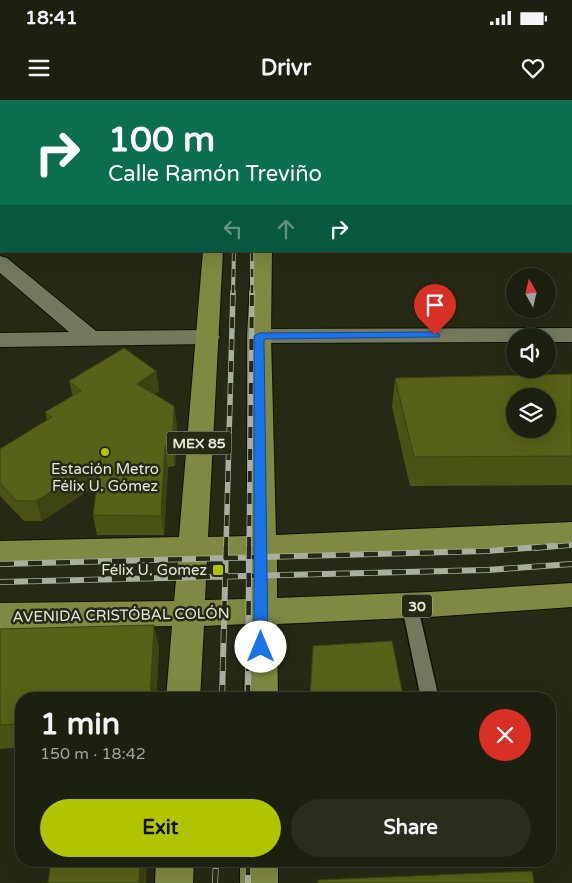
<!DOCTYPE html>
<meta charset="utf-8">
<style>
:root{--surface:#1c2010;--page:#292d1e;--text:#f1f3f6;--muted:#a0a39f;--line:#3a3e30;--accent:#b0c500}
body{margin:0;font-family:"Varela Round",sans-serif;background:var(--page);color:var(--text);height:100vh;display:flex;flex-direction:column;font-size:19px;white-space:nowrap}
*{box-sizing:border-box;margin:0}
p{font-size:16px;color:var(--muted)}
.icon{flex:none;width:28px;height:28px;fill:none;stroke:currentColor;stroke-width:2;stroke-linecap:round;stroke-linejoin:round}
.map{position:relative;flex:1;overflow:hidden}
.side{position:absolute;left:15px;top:592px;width:541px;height:175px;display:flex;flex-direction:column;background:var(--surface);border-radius:20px;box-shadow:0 5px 20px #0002,0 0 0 1px var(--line)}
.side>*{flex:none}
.hud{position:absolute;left:0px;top:0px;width:572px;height:152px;box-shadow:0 5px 20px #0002,0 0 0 1px var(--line);background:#0b6e4f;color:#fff;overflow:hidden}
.needle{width:32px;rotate:352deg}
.controls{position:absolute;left:506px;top:168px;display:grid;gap:10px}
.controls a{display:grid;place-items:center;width:50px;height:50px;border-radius:50%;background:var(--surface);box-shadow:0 5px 20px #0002,0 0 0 1px var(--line);font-size:25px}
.pin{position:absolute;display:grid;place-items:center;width:42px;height:42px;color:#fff;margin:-51px -21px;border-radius:50% 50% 50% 0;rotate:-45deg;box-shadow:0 0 5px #0007}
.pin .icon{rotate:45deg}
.me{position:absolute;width:55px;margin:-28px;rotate:0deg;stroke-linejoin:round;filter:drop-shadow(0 0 4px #0008)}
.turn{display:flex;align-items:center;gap:18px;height:105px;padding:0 25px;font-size:22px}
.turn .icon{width:65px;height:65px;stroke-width:2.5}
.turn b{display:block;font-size:35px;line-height:42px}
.lanes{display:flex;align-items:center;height:48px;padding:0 25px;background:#0003;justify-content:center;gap:25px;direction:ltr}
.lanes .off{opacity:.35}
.round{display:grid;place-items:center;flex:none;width:52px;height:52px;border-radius:26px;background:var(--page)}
.head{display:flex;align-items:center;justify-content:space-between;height:85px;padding:0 25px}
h1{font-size:30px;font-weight:800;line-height:38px}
.cta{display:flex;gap:10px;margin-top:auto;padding:10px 25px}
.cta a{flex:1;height:58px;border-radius:30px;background:var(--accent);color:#111;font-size:20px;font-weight:800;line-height:58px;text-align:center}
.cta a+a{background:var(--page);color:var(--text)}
.status{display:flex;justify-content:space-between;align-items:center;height:35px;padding:0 25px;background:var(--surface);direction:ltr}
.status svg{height:14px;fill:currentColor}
header{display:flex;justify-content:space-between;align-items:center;height:65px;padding:0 25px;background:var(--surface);font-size:22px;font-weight:800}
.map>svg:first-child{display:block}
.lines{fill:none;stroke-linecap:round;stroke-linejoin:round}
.service-casing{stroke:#0f1201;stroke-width:3}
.minor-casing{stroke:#0f1201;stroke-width:2}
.primary-casing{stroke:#0f1201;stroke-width:2}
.service{fill:#73785f;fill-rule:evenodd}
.minor{fill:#73785f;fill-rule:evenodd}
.primary{fill:#7f8941;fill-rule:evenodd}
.rail-far2-casing{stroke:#aaae9e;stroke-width:4}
.rail-far1-casing{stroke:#aaae9e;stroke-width:5.5}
.rail-casing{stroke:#aaae9e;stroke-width:6}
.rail-far2{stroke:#262a15;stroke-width:2.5;stroke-dasharray:8;stroke-linecap:butt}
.rail-far1{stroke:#262a15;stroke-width:4;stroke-dasharray:11;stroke-linecap:butt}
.rail{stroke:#262a15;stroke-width:4.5;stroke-dasharray:14;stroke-linecap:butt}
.wall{fill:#4b5314}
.shaded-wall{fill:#3d4410}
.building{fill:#576117;stroke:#3d4410;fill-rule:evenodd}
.route{fill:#1a73e8;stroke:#114b97}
.poi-dot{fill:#b0c500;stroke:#262a15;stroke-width:2}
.labels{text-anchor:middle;stroke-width:5;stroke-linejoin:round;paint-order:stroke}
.shield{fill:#262a15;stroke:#acafa0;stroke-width:1}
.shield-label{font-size:14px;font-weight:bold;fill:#e5e8db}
.poi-label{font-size:15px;fill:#e5e8db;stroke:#262a15}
.street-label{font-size:15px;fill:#e5e8db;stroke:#262a15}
</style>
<div class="status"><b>18:41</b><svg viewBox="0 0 49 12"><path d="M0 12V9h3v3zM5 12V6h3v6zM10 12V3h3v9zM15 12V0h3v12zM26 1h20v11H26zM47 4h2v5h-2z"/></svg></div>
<header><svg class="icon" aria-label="menu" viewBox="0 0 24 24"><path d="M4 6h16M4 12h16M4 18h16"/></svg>Drivr<svg class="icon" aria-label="heart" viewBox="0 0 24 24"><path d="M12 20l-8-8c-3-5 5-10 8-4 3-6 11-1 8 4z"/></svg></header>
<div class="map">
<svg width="572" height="783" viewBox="0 0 572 783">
<rect width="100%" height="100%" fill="#262a15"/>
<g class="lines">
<g class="service-casing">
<path id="service" d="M 410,500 L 416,502 L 418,507 L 439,599 L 421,599 L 402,507 L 404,502 Z"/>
</g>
<g class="minor-casing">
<path id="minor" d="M 517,0 L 533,0 L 533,1 L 517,1 Z
M 572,35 L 572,46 L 571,46 L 571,35 Z
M 0,38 L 1,38 L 1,48 L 0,48 Z
M 571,108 L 572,108 L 572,121 L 571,121 Z
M 0,156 L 7,158 L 96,231 L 208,230 L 216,232 L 220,237 L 216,242 L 208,244 L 0,247 L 0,233 L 69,232 L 0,173 Z
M 572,228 L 572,242 L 548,242 L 548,236 L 515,236 L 515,242 L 259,243 L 251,241 L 247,236 L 251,231 L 259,229 Z"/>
</g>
<g class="primary-casing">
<path id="primary" d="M 218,0 L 234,0 L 234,1 L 218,1 Z
M 257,0 L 273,0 L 273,1 L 257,1 Z
M 203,151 L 223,151 L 208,437 L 247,436 L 247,236 L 252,151 L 272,151 L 271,236 L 276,435 L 572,422 L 572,444 L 277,458 L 277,498 L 429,492 L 572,483 L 572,507 L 429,517 L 277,524 L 278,599 L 244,599 L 246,524 L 204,526 L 200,599 L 166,599 L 172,526 L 0,529 L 0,503 L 174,501 L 178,460 L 0,463 L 0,441 L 179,437 ZM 207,459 L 247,459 L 246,499 L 205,500 Z
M 156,761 L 194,761 L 193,783 L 155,783 Z
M 240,761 L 278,761 L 278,783 L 240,783 Z"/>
</g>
<use href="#service" class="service"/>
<use href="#minor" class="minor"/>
<use href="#primary" class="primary"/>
<g class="rail-far2-casing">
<path id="rail-far2" d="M 233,193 L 234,151
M 252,193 L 252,151"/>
</g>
<g class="rail-far1-casing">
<path id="rail-far1" d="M 226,448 L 233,192
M 249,448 L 252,192
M 536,448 L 572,445"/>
</g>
<g class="rail-casing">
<path id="rail" d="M 0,464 L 486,451 L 554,446
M 0,482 L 487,470 L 572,464
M 222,599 L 226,446
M 248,599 L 249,446
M 248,761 L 248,783
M 215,783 L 216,761"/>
</g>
<use href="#rail-far2" class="rail-far2"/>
<use href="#rail-far1" class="rail-far1"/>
<use href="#rail" class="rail"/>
</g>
<path class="wall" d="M 156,271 L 159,291 L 154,294 L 174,306 L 177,327 L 175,366 L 168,367 L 164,435 L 97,435 L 93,415 L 97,385 L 42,421 L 24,421 L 0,396 L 0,349 L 47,320 L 45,312 L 73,296 L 69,281 Z
M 572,274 L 572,385 L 410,386 L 392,307 L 395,278 Z
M 0,529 L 159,548 L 156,599 L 21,599 L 21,647 L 0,649 Z
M 392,541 L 403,596 L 403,599 L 310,599 Z"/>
<path class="shaded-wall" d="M 156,271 L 159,291 L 140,304 L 137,284 Z
M 174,306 L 177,327 L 175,366 L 172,346 Z
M 165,346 L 168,367 L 164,435 L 161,416 Z
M 101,359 L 105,380 L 42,421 L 36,401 Z
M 154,525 L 159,548 L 156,599 L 150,599 Z
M 140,761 L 147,761 L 146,783 L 139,783 Z"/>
<path class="building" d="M 124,248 L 156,271 L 137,284 L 174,306 L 172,346 L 165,346 L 161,416 L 93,415 L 101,359 L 36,401 L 17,401 L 0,383 L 0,349 L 52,317 L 45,312 L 81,291 L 69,281 Z
M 572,274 L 572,356 L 414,357 L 395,278 ZM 515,296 L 548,296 L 548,329 L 515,329 Z
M 154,525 L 150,599 L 21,599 L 21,624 L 0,625 L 0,529 Z
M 392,541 L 403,596 L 373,596 L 373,599 L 310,599 L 313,546 Z
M 51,761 L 140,761 L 139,783 L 48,783 Z
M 532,771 L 534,783 L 318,783 L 318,780 Z"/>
<path class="route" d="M 435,232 L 440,235 L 439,237 L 264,239 L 268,547 L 266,551 L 256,551 L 254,547 L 254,236 L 259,233 Z"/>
<g class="poi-dot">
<circle cx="105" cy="352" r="5"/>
<rect x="212" y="464" width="12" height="12" rx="2.5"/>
</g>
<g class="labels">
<g class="shield">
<rect x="166.5" y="331.5" width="65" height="23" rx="4"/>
<rect x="402" y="494.5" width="30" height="23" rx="4"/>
</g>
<g class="shield-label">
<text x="199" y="348">MEX 85</text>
<text x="417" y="511">30</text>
</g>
<g class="poi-label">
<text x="105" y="374">Estación Metro<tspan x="105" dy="17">Félix U. Gómez</tspan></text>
<text x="207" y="475" text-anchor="end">Félix U. Gomez</text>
</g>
<g class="street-label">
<text transform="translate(121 515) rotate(-1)" y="5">AVENIDA CRISTÓBAL COLÓN</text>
</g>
</g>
</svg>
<div class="controls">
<a><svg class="needle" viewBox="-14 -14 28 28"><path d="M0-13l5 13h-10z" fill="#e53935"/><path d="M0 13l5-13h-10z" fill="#a0a39f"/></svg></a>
<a><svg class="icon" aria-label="sound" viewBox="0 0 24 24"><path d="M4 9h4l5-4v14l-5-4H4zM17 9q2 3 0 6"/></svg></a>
<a><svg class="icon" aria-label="layers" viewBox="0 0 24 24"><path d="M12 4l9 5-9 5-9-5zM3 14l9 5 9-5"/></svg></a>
</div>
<div class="pin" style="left:435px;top:235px;background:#d93025"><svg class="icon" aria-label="arrive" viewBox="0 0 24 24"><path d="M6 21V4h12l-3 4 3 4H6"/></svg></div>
<svg class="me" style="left:261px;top:547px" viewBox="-20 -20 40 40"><circle r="19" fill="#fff"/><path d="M0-13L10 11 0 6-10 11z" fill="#1a73e8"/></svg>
<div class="hud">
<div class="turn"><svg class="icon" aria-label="right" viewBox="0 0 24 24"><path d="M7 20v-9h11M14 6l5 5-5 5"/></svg><div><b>100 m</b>Calle Ramón Treviño</div></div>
<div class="lanes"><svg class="icon off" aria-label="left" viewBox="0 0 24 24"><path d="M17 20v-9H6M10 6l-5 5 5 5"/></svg><svg class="icon off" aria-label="ahead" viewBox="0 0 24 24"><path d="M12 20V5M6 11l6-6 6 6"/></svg><svg class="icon" aria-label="right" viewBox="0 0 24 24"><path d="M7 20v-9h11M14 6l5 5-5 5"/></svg></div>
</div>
<section class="side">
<div class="head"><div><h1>1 min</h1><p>150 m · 18:42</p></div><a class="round" style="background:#d93025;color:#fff"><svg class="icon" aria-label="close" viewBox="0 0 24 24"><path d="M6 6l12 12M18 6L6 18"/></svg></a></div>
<div class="cta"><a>Exit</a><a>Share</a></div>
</section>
</div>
